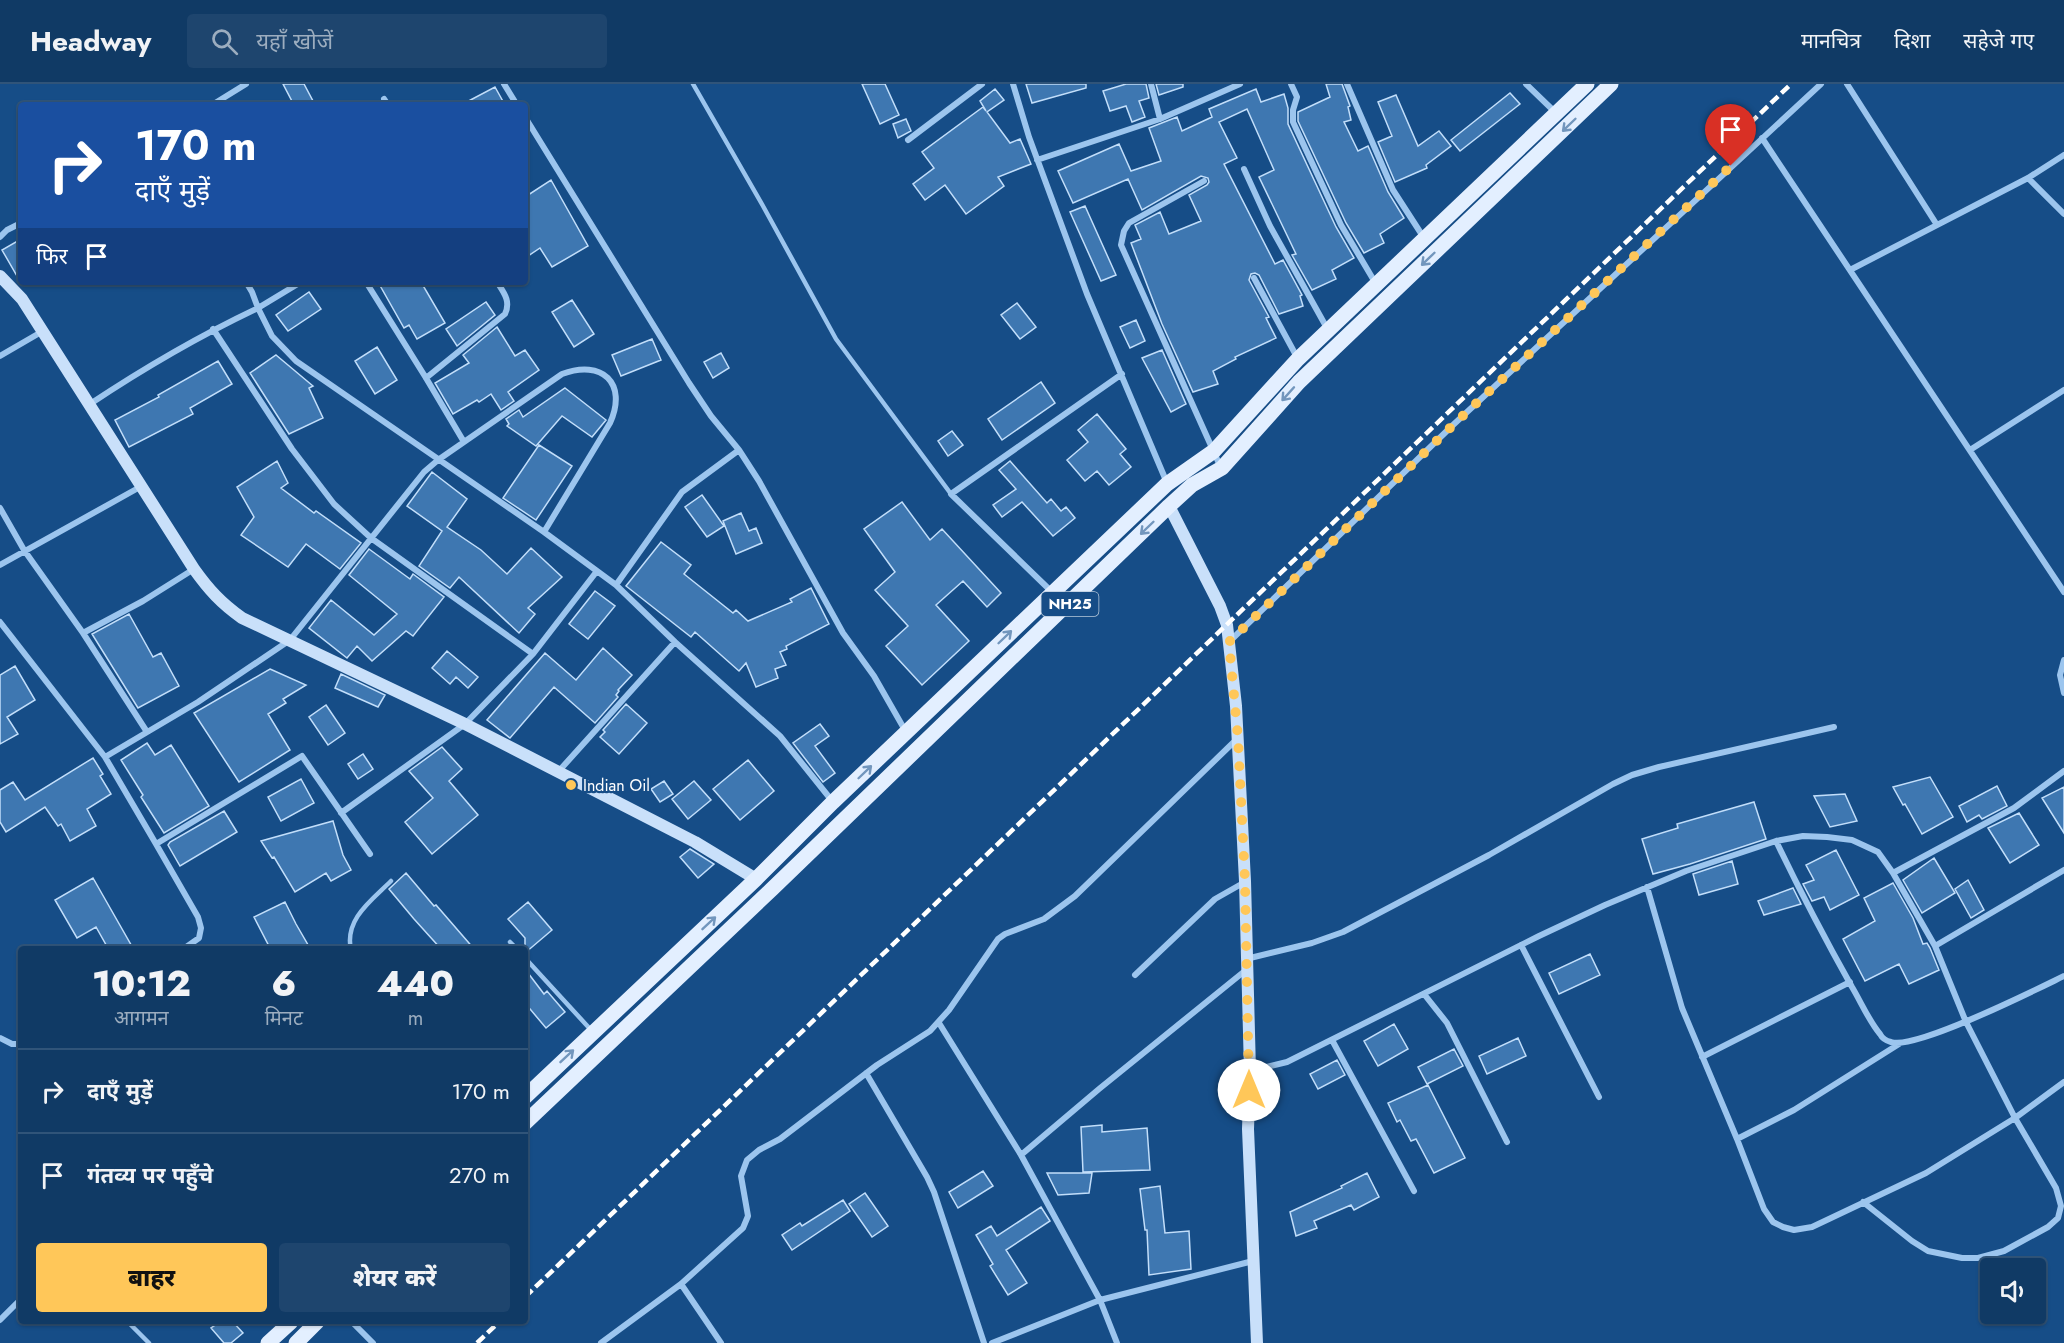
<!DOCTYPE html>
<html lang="hi">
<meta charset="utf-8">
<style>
:root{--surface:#103a65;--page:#1e456e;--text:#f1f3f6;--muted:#9cadbf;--line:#305479;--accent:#ffc759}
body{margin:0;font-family:Jost,"Noto Sans Devanagari",sans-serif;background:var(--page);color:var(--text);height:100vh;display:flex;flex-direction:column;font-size:22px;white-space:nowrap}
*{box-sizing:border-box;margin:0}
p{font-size:20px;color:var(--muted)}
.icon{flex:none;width:33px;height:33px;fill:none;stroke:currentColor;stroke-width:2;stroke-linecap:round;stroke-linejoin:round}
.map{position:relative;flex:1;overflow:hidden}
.panel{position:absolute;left:18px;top:862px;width:510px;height:378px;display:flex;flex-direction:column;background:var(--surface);border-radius:6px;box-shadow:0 2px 4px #0004,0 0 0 2px var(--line)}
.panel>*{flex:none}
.guide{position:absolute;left:18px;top:18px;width:510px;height:183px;border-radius:6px;box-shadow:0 2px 4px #0004,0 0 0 2px var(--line);background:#1a4fa0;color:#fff;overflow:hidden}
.controls{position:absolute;left:1980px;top:1174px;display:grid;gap:12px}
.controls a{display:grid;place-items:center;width:66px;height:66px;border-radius:6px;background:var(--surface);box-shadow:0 2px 4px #0004,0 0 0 2px var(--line);font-size:30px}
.pin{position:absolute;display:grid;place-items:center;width:51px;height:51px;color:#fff;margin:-62px -26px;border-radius:50% 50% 50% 0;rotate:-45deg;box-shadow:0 0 6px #0007}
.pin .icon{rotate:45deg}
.me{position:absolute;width:66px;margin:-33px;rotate:0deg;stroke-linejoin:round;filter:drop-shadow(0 0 4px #0008)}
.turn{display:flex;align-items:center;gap:21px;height:126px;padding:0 18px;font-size:27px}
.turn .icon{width:78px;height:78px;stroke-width:2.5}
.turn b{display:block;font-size:42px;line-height:51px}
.then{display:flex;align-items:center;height:57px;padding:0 18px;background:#0003;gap:12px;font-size:22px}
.eta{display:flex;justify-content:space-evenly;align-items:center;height:102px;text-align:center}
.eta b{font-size:36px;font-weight:800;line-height:42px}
.button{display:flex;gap:12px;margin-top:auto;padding:12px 18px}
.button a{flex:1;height:69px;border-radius:6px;background:var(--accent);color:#111;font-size:24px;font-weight:800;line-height:69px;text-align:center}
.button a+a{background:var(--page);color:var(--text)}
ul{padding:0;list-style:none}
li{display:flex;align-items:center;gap:18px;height:84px;padding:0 18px;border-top:2px solid var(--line)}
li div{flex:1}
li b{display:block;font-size:22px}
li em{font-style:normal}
header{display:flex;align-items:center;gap:36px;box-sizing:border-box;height:84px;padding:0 30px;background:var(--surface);border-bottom:2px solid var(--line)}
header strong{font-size:28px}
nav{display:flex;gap:33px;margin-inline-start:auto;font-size:21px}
.search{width:420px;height:54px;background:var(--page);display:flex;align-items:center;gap:15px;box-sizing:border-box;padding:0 21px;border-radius:6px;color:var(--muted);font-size:22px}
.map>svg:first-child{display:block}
.building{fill:#3e77b1;stroke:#c2defa;stroke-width:1.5}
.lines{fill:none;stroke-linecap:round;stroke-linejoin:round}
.lane{stroke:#9cc5ee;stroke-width:4.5}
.street{stroke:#9cc5ee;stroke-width:6}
.secondary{stroke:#c9e0fa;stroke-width:12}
.primary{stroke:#e3efff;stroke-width:15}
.rail{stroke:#fff;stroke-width:4.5;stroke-dasharray:10 4.5;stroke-linecap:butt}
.oneway{stroke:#7296bd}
.route{stroke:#ffc759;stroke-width:10;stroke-dasharray:0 18}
.poi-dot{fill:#ffc759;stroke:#164d87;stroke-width:2}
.labels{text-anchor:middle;stroke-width:4.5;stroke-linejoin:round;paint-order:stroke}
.shield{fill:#164d87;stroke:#b9cadb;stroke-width:1.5}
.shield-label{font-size:15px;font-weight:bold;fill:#fff}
.poi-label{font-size:16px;fill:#fff;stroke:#164d87;text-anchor:start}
</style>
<header>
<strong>Headway</strong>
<div class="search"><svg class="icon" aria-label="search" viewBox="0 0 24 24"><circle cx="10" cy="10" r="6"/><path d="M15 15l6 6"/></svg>यहाँ खोजें</div>
<nav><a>मानचित्र</a><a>दिशा</a><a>सहेजे गए</a></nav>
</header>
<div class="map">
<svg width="2064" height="1259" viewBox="0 0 2064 1259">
<rect width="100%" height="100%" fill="#164d87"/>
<path class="building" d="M 283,0 L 304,0 L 313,17 L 306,21 L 294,21 Z
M 862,0 L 885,0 L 899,31 L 880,40 Z
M 1026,0 L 1086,0 L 1086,4 L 1032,19 Z
M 1126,0 L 1146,0 L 1149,14 L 1139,17 L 1145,33 L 1132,38 L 1126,22 L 1110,27 L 1103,7 Z
M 1156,0 L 1183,0 L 1183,3 L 1159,11 Z
M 1326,0 L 1342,0 L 1350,22 L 1348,23 L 1351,36 L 1344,38 L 1358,67 L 1368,62 L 1388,108 L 1404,134 L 1380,150 L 1384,159 L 1364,169 L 1346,139 L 1298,37 L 1298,28 L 1330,13 Z
M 495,3 L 505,21 L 461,21 Z
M 995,5 L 1004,16 L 987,28 L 1010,59 L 1020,55 L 1031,80 L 998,93 L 1004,102 L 966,130 L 945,101 L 925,116 L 913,100 L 934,84 L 922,68 L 983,23 L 986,27 L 980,17 Z
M 1256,5 L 1261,18 L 1284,10 L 1288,24 L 1288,40 L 1336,143 L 1354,174 L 1332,186 L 1336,195 L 1312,206 L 1292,171 L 1296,170 L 1259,93 L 1274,86 L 1247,25 L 1219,38 L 1237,74 L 1224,80 L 1275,180 L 1283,176 L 1302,211 L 1300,212 L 1303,222 L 1279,230 L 1259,191 L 1255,189 L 1251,190 L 1249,196 L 1269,233 L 1266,234 L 1276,254 L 1235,273 L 1236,275 L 1213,287 L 1218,300 L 1193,308 L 1162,240 L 1131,159 L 1141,155 L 1135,141 L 1160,128 L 1169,150 L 1201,137 L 1189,111 L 1207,101 L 1209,98 L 1208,94 L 1201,92 L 1142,126 L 1128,95 L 1073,119 L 1058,87 L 1119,60 L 1131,87 L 1161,77 L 1149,44 L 1177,33 L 1182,47 L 1212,33 L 1209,25 Z
M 1510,9 L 1520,20 L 1460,67 L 1451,56 Z
M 1396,11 L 1418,62 L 1439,47 L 1451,62 L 1426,81 L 1427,84 L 1395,98 L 1378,58 L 1392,52 L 1378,18 Z
M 906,35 L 911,47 L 898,54 L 893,40 Z
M 551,96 L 588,162 L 552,183 L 540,164 L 525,174 L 525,113 Z
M 1085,122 L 1116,191 L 1101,197 L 1070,128 Z
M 21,155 L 21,199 L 2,166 Z
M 378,198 L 421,198 L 445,239 L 417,255 L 409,241 L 404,244 Z
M 309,208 L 321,225 L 288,247 L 276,231 Z
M 572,216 L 594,250 L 574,263 L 552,228 Z
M 486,218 L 495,231 L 457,262 L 446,245 Z
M 1017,219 L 1036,243 L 1020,255 L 1001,231 Z
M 1136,236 L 1145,257 L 1130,264 L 1120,243 Z
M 497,243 L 515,272 L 525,266 L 539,286 L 508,308 L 514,317 L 501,326 L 491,310 L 479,318 L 477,316 L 453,330 L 435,299 L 469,279 L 463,271 Z
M 652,255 L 661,276 L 621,292 L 612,271 Z
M 377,263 L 397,296 L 375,310 L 355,277 Z
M 1162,266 L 1186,320 L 1171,328 L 1142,274 Z
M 721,269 L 729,284 L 713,294 L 704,278 Z
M 276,271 L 313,302 L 309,304 L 323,334 L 289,350 L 250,289 Z
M 218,277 L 232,300 L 190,324 L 193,330 L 129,363 L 115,336 L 159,313 L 158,311 Z
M 1041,298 L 1055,319 L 1002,356 L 988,335 Z
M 565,304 L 606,336 L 592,353 L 562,332 L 536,362 L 507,342 L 509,340 L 506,335 L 519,326 L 523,333 Z
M 1097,330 L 1126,365 L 1120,370 L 1131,383 L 1109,401 L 1097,387 L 1085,397 L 1067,376 L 1088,358 L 1078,346 Z
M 952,347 L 963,361 L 948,372 L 938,357 Z
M 539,361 L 572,382 L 536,436 L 503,414 Z
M 277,377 L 288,399 L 281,404 L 314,429 L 316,427 L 361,459 L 340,485 L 306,460 L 288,483 L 241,451 L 254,433 L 237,403 Z
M 1010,377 L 1047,419 L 1051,415 L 1061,427 L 1066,423 L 1075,434 L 1053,452 L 1022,418 L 1002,433 L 993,421 L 1016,405 L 999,386 Z
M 432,388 L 467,415 L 447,443 L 481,466 L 507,490 L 531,464 L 562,493 L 528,524 L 535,530 L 519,549 L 459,493 L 450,504 L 419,482 L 442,447 L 407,422 Z
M 702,411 L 724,442 L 707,453 L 685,423 Z
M 902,418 L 930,456 L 942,445 L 1001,509 L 987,523 L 963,497 L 936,521 L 969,557 L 922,601 L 886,562 L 908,542 L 875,506 L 895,488 L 864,445 Z
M 741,429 L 749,447 L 756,444 L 762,459 L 736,470 L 723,437 Z
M 661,458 L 691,481 L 684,490 L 733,529 L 736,526 L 748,537 L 792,518 L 790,515 L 811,504 L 829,540 L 786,562 L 787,565 L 780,568 L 786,581 L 775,585 L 778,594 L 756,603 L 746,579 L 739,587 L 695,548 L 691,553 L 626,502 Z
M 369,465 L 410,495 L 413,490 L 444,513 L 413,552 L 406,547 L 372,577 L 357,562 L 347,574 L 309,544 L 331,516 L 374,551 L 397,530 L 349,491 Z
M 595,507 L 615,522 L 588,555 L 569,540 Z
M 129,530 L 153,573 L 161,569 L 179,602 L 138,624 L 92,550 Z
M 603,564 L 632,591 L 618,606 L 619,607 L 616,611 L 618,613 L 595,639 L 554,603 L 510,654 L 487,636 L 545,569 L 576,596 Z
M 447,567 L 478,593 L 468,604 L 456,593 L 450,600 L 432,584 Z
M 15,582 L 35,616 L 7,633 L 18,650 L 0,660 L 0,591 Z
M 270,585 L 306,601 L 283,615 L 286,619 L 268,630 L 290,666 L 239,698 L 194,629 Z
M 341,590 L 385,611 L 378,623 L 335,604 Z
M 626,620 L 647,639 L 619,670 L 600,653 L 605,648 L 603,646 Z
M 326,621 L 345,649 L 328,661 L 309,633 Z
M 820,640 L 829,652 L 815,662 L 835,689 L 823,698 L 793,659 Z
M 147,659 L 155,671 L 171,661 L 209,722 L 164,749 L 141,713 L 143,711 L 121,676 Z
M 442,663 L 462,685 L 449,697 L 478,731 L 432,770 L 405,738 L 433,714 L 409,687 Z
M 363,670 L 373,685 L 358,695 L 348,680 Z
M 93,674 L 103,690 L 100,692 L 111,710 L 87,725 L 96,742 L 70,757 L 61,740 L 58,742 L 45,723 L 6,748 L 0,738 L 0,706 L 13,698 L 25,716 Z
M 748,676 L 774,707 L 740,736 L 713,705 Z
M 1930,693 L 1953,733 L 1922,750 L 1905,720 L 1903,721 L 1893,703 Z
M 301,695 L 314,719 L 281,737 L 268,713 Z
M 664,697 L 673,710 L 660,718 L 651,705 Z
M 694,697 L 711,716 L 688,735 L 672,715 Z
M 1997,702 L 2007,722 L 1982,735 L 1979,731 L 1967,738 L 1959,722 Z
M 2064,703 L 2064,749 L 2042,714 Z
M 1845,710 L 1857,737 L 1830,743 L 1814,712 Z
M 1754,718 L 1766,755 L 1690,780 L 1653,790 L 1642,755 L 1678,744 L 1677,740 Z
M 224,727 L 237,748 L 180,782 L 168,761 L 170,758 Z
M 2019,729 L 2039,761 L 2010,779 L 1988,744 Z
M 333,737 L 343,771 L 351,786 L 331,797 L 326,789 L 295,808 L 274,773 L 272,774 L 261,757 Z
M 690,765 L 714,780 L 698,794 L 680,773 Z
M 1836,766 L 1859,811 L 1830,826 L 1824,813 L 1812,817 L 1803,800 L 1814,796 L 1806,781 Z
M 1934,774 L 1955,809 L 1922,829 L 1903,796 Z
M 1732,777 L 1738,800 L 1699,811 L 1693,790 Z
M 406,789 L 434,822 L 436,821 L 475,866 L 442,866 L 414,835 L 389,805 Z
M 93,794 L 134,866 L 109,866 L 96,843 L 77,854 L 55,816 Z
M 1968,796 L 1984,826 L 1971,834 L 1955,805 Z
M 1893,799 L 1913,834 L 1923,860 L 1927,859 L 1930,864 L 1939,886 L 1909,900 L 1899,880 L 1865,897 L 1843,855 L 1875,837 L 1864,814 Z
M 1793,804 L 1801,820 L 1764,831 L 1758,817 Z
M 285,818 L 296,840 L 311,866 L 271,866 L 254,833 Z
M 528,818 L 552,846 L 525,869 L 525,854 L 508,835 Z
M 1590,870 L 1600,891 L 1559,910 L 1549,889 Z
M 525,885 L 544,910 L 547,907 L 565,928 L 546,944 L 525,919 Z
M 1394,940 L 1408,965 L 1378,982 L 1364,957 Z
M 1518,954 L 1526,972 L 1487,990 L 1479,972 Z
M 1454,965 L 1463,982 L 1427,1000 L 1418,983 Z
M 1337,976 L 1345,991 L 1318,1005 L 1310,990 Z
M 1428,1001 L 1465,1074 L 1434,1089 L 1416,1055 L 1411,1057 L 1400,1036 L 1397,1038 L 1388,1019 Z
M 1102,1041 L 1102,1048 L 1147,1044 L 1150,1086 L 1083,1088 L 1081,1043 Z
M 983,1087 L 993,1102 L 958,1124 L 949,1108 Z
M 1047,1089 L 1092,1089 L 1089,1109 L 1058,1111 Z
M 1367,1089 L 1379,1113 L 1354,1126 L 1351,1121 L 1314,1137 L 1317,1144 L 1296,1152 L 1290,1128 L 1342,1104 L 1341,1102 Z
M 1160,1102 L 1165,1149 L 1189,1147 L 1191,1185 L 1149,1191 L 1147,1146 L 1145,1146 L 1140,1105 Z
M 865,1109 L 888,1142 L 872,1153 L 849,1120 Z
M 843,1116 L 850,1127 L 792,1166 L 782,1151 L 800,1139 L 802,1142 Z
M 1041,1123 L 1050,1137 L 1006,1166 L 1027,1199 L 1008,1211 L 990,1182 L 993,1180 L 976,1151 L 991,1142 L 997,1152 Z
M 220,1238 L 233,1238 L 243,1249 L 231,1259 L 224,1259 L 211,1244 Z"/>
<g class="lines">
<path class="lane" d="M 693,0 L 763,122 L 836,255 L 951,410
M 510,858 L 518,866
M 351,866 C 344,835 372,816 391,797
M 525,874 L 591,946
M 128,1238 L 149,1259"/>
<path class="street" d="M 504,0 L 517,21
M 1013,0 L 1029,53 L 1087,210 L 1167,399
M 1151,0 L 1160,35
M 1291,0 L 1297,13 L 1293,26 L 1293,38 L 1341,141 L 1376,200
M 1347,0 L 1393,106 L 1424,154
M 1526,0 L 1556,29
M 1847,0 L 1937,141
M 384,15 L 388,21
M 212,21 L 246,0
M 525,33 L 689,299 L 711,332 L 739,366 L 759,397 L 843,549 L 874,592 L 906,648
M 1762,54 L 2064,508
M 908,56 L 982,0
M 1037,76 L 1160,35 L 1240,0
M 1244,85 L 1270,142 L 1328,246
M 2028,94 L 2064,130
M 1204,97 L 1129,139 L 1124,147 L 1121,161 L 1221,384
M 0,153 L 7,146 L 21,139
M 1850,186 L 2028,94 L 2064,71
M 1254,194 L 1298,275
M 246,198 L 252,208 L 258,224 L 301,198
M 366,198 L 426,294 L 464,358
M 213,245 L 292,365 L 334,420 L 371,454 L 533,570
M 0,272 L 43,247
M 426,294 L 505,230 C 511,217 504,209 497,198
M 90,320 C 144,284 199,252 258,224 L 272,252 L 296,277 L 544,448 L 616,501 L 675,558 L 780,652 L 833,718
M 1970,366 L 2064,306
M 0,424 L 24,466 L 83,549 L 147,648
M 0,481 L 140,403
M 616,501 L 682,408 L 739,366
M 1052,508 L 951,410 L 1122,290
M 0,538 L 105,673
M 83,549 L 143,517 L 194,485
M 1230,557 L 1453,341 L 1821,0
M 2064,576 L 2060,591 L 2064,609
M 558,688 L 675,558
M 341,729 L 465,640 L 533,570 L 597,487
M 1776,757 C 1800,807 1825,855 1852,903 C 1861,918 1869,937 1880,950 C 1882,954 1887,957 1891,958 C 1916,966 2035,906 2064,892
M 156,760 L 198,833 L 201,844 L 199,854 L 182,866
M 370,770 L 302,672 L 156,760 L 105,673 L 198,618 L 290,556 L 424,388 L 438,376 L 562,290 C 602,275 628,299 610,339 L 544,448
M 1647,803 L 1682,924 L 1737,1055 L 1764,1125 L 1773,1138 L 1783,1143 L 1794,1146 L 1812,1143 L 1926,1089 L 2015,1034 L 2064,998
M 1521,861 L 1599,1013
M 1935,862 L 2064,786
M 1246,875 L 1312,859 L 1343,848 L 1489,771 L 1613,700 L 1632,691 L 1659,683 L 1834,643
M 1135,891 L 1215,815 L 1245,798
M 1424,910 L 1447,939 L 1507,1058
M 939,939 L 1021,1071 L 1100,1216 L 1117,1259
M 0,954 L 12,960 L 21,960
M 1332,956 L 1414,1107
M 1702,973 L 1850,898
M 1250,987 L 1287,978 L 1539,852 L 1605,821 L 1686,787 L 1776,757 L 1803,752 L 1827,753 L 1852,756 L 1878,768 L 1893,789 L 2014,724 L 2064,687
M 866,989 L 927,1093 L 934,1108 L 984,1259
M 1737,1055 L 1794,1026 L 1899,960
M 1021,1071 L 1099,1005 L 1246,886
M 1863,1118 L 1912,1157 L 1928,1167 L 1962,1174 L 1978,1174 L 2004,1167 L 2048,1143 L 2058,1134 L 2061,1122 L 2056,1104 L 2015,1034 L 1966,938 L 1935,862 L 1893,789
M 681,1200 L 721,1259
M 0,1236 L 21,1215
M 352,1238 L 373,1259
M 601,1259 L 681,1200 L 743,1144 L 748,1132 L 741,1092 L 747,1076 L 759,1066 L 780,1055 L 877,981 L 930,947 L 949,926 L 998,855 L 1005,850 L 1044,835 L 1075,812 L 1238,654
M 992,1259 L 1100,1216 L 1253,1177"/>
<path class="secondary" d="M 0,192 L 22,215 L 194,485 C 209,506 221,519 242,534 L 465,640 L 695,758 L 756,795
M 1169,422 L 1220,522 L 1227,541 L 1236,622 L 1245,797 L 1250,987 L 1248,1045 L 1257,1259"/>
<path class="primary" d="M 525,1013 L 756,795 L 833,718 L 1167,400 L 1214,367 L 1298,275 L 1587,0
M 525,1039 L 772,805 L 1169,422 L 1192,401 L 1222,384 L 1299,298 L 1611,0
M 268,1259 L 291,1238
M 296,1259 L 317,1238"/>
<path class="rail" d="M 525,1213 L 1791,0
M 477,1259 L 499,1238"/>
</g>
<defs><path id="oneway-shaft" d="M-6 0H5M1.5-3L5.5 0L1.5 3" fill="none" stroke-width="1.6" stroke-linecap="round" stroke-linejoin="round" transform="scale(1.5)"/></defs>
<g class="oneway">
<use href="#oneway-shaft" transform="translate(1569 41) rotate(136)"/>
<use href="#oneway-shaft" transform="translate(1428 175) rotate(136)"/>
<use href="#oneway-shaft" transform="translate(1288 310) rotate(132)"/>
<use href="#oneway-shaft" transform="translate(1147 444) rotate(136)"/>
<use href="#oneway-shaft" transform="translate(1005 553) rotate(-44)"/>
<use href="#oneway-shaft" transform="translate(865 688) rotate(-44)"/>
<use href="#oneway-shaft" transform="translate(709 839) rotate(-43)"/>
<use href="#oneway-shaft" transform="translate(567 972) rotate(-43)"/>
</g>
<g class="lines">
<path class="route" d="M 1249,1006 L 1245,797 L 1238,654 L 1229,558 L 1453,341 L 1731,82"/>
</g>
<circle class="poi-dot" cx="571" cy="701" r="6"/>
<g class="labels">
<rect class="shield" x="1041.5" y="508" width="57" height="24" rx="4.5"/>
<g class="shield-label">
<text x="1070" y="525">NH25</text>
</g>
<g class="poi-label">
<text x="583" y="707">Indian Oil</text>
</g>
</g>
</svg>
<div class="controls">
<a><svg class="icon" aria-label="sound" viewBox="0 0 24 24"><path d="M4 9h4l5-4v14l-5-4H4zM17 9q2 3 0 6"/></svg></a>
</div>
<div class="pin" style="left:1731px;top:82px;background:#d93025"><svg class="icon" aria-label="arrive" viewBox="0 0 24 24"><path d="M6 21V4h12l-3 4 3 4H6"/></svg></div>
<svg class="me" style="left:1249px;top:1006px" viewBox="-20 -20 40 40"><circle r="19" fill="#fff"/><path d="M0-13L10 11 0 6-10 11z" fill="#ffc759"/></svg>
<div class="guide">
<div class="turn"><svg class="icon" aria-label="right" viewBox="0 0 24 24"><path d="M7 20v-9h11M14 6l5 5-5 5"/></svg><div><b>170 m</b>दाएँ मुड़ें</div></div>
<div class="then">फिर<svg class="icon" aria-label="arrive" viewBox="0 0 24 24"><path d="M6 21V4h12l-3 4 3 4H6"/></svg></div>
</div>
<section class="panel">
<div class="eta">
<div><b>10:12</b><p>आगमन</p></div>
<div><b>6</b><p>मिनट</p></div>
<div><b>440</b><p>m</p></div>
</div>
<ul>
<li><svg class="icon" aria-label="right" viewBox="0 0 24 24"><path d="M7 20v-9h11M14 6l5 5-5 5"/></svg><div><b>दाएँ मुड़ें</b></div><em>170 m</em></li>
<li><svg class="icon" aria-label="arrive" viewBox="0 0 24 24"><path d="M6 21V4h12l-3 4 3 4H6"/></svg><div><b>गंतव्य पर पहुँचे</b></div><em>270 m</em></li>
</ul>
<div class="button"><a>बाहर</a><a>शेयर करें</a></div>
</section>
</div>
